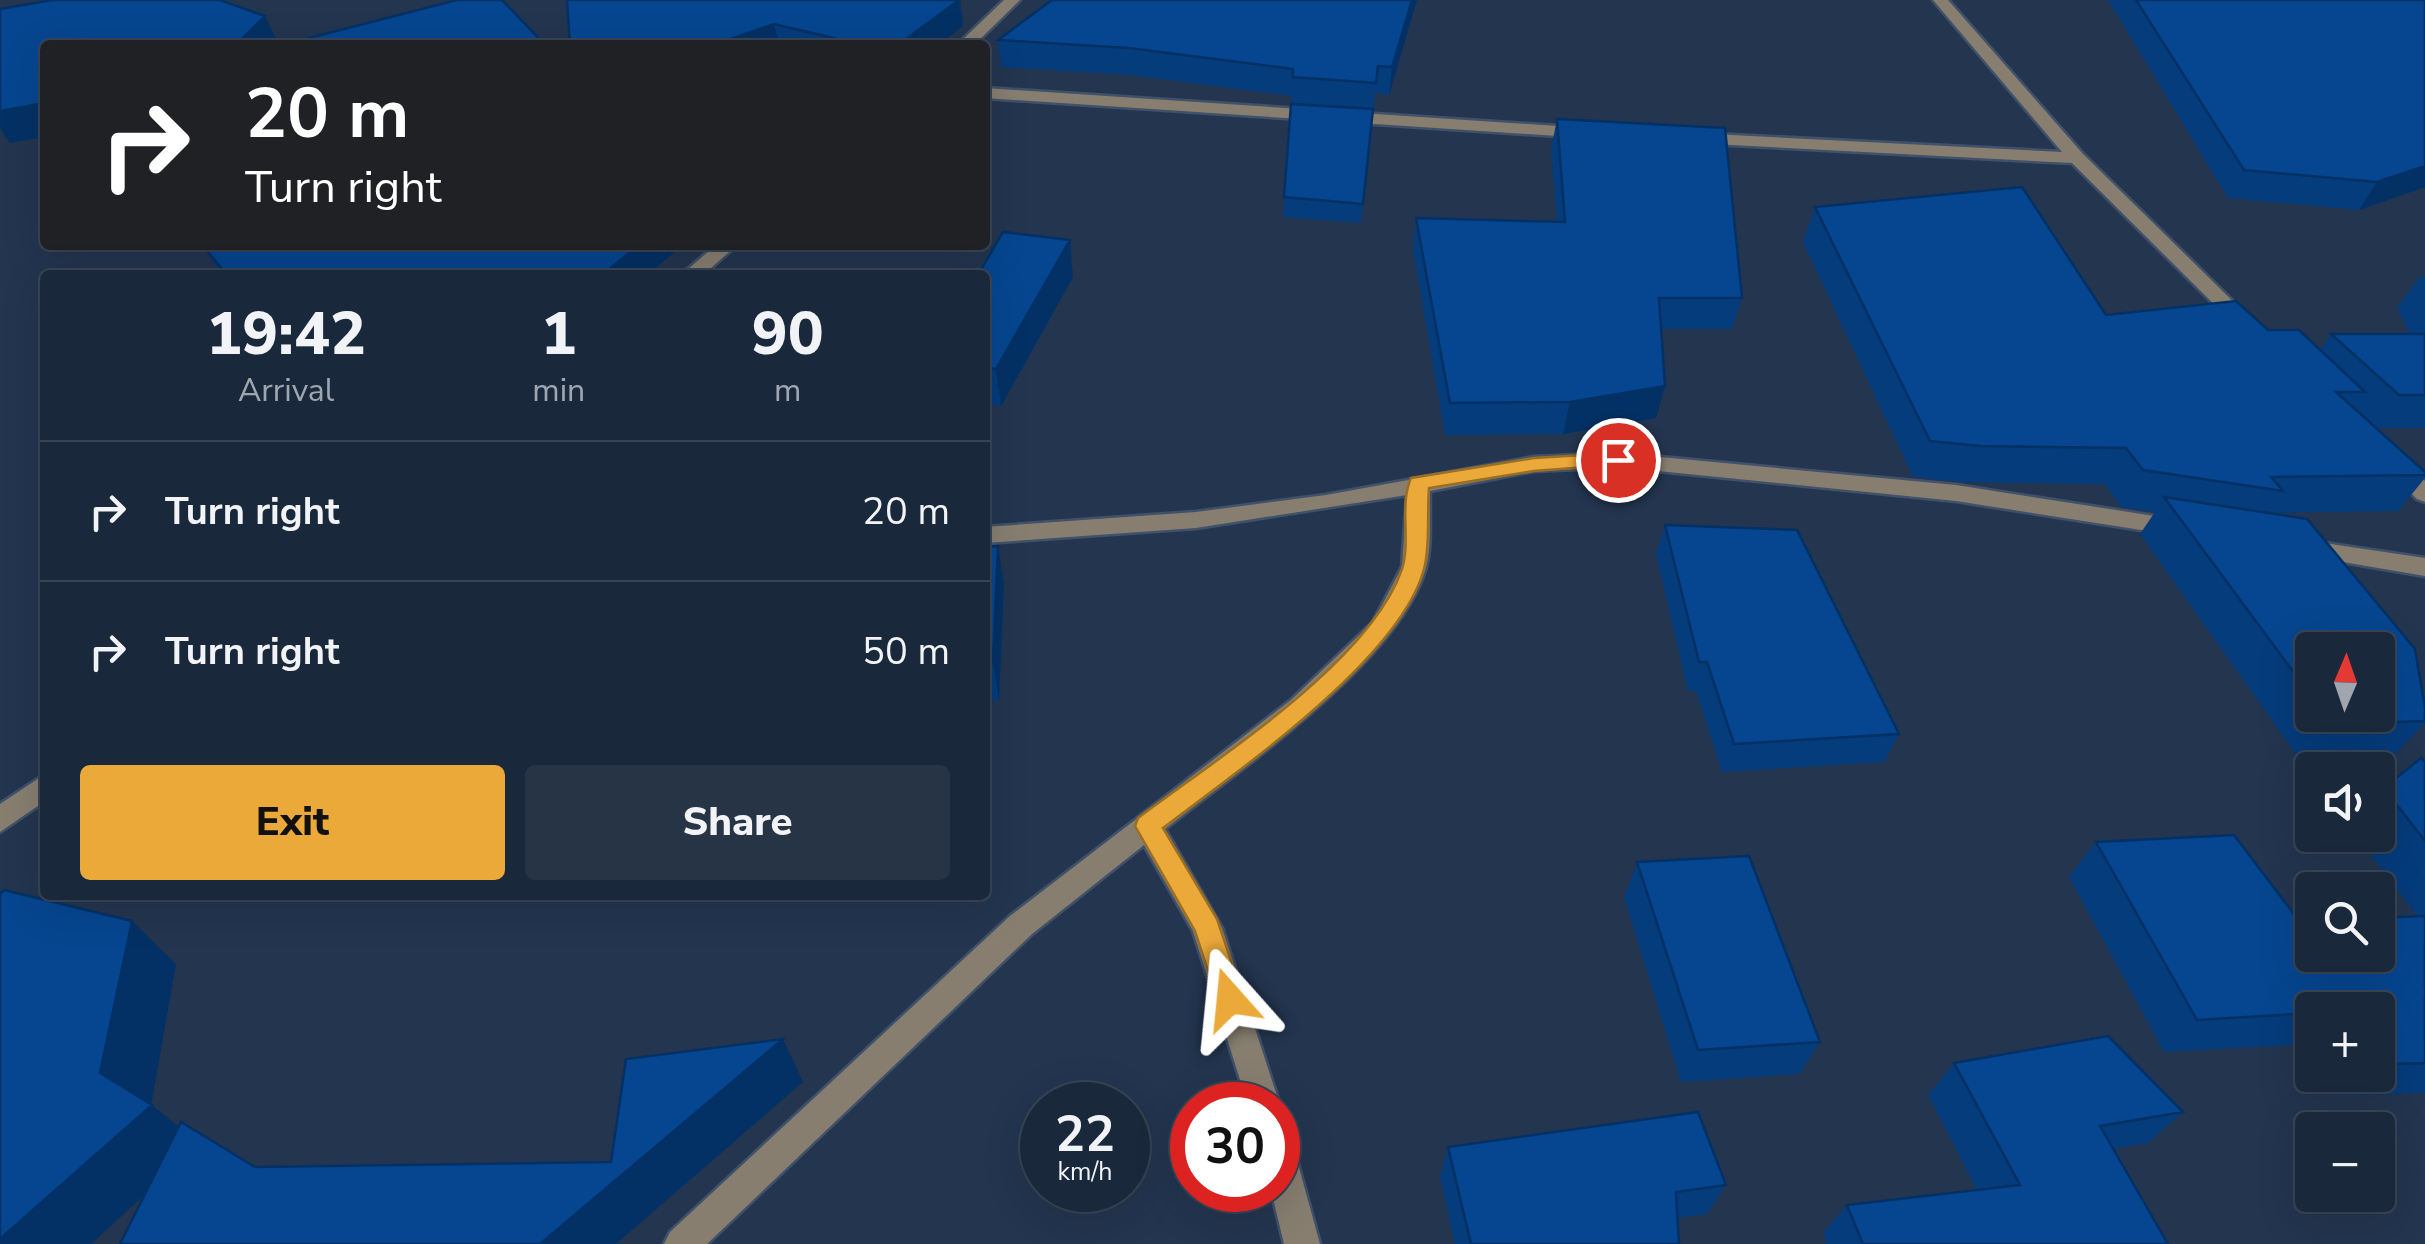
<!DOCTYPE html>
<meta charset="utf-8">
<style>
:root{--surface:#1a283b;--page:#273446;--text:#f1f3f6;--muted:#9fa6af;--line:#384455;--accent:#eba939}
body{margin:0;font-family:"Nunito Sans",sans-serif;background:var(--page);color:var(--text);height:100vh;display:flex;flex-direction:column;font-size:38px;white-space:nowrap}
*{box-sizing:border-box;margin:0}
p{font-size:32px;color:var(--muted)}
.icon{flex:none;width:55px;height:55px;fill:none;stroke:currentColor;stroke-width:2;stroke-linecap:round;stroke-linejoin:round}
.map{position:relative;flex:1;overflow:hidden}
.drawer{position:absolute;left:40px;top:270px;width:950px;height:630px;display:flex;flex-direction:column;background:var(--surface);border-radius:10px;box-shadow:0 10px 40px #0002,0 0 0 2px var(--line)}
.drawer>*{flex:none}
.banner{position:absolute;left:40px;top:40px;width:950px;height:210px;border-radius:10px;box-shadow:0 10px 40px #0002,0 0 0 2px var(--line);background:#202124;color:#fff;overflow:hidden}
.needle{width:65px;rotate:2deg}
.buttons{position:absolute;left:2295px;top:632px;display:grid;gap:20px}
.buttons a{display:grid;place-items:center;width:100px;height:100px;border-radius:10px;background:var(--surface);box-shadow:0 10px 40px #0002,0 0 0 2px var(--line);font-size:50px}
.speed{position:absolute;left:1020px;top:1082px;display:flex;gap:20px;font-size:50px;font-weight:700;text-align:center}
.speed>*{display:grid;place-content:center;width:130px;height:130px;border-radius:50%;background:var(--surface);box-shadow:0 10px 40px #0002,0 0 0 2px var(--line);line-height:1}
.speed small{font-size:25px;font-weight:400}
.speed .limit{border:15px solid #d22;background:#fff;color:#111}
.pin{position:absolute;display:grid;place-items:center;width:85px;height:85px;color:#fff;margin:-42px;border:5px solid #fff;border-radius:50%;box-shadow:0 2px 10px #0007}
.me{position:absolute;width:110px;margin:-55px;rotate:342deg;stroke-linejoin:round;filter:drop-shadow(0 0 8px #0008)}
.turn{display:flex;align-items:center;gap:35px;height:210px;padding:0 40px;font-size:45px}
.turn .icon{width:130px;height:130px;stroke-width:2.5}
.turn b{display:block;font-size:70px;line-height:85px}
.eta{display:flex;justify-content:space-evenly;align-items:center;height:170px;text-align:center}
.eta b{font-size:60px;font-weight:800;line-height:70px}
.action{display:flex;gap:20px;margin-top:auto;padding:20px 40px}
.action a{flex:1;height:115px;border-radius:10px;background:var(--accent);color:#111;font-size:40px;font-weight:800;line-height:115px;text-align:center}
.action a+a{background:var(--page);color:var(--text)}
ul{padding:0;list-style:none}
li{display:flex;align-items:center;gap:30px;height:140px;padding:0 40px;border-top:2px solid var(--line)}
li div{flex:1}
li b{display:block;font-size:38px}
li em{font-style:normal}
.map>svg:first-child{display:block}
.lines{fill:none;stroke-linecap:round;stroke-linejoin:round}
.minor-casing{stroke:#405169;stroke-width:5}
.minor{fill:#877e70;fill-rule:evenodd}
.wall{fill:#053c7c;fill-rule:evenodd}
.shaded-wall{fill:#043165}
.building{fill:#064690;stroke:#043165;stroke-width:2.5}
.route{fill:#eba939;stroke:#996e25;stroke-width:2.5}
</style>
<div class="map">
<svg width="2425" height="1244" viewBox="0 0 2425 1244">
<rect width="100%" height="100%" fill="#23354f"/>
<g class="lines">
<g class="minor-casing">
<path id="minor" d="M 1004,0 L 1020,0 L 974,45 L 957,45 Z
M 1933,0 L 1948,0 L 2083,154 L 2254,322 L 2254,330 L 2240,330 L 2072,163 L 1693,143 L 1684,138 L 1693,133 L 2062,152 Z
M 985,88 L 1588,128 L 1597,133 L 1588,138 L 985,98 Z
M 716,245 L 737,245 L 703,275 L 681,275 Z
M 1618,453 L 1956,485 L 2180,520 L 2192,528 L 2180,536 L 1956,501 L 1618,467 L 1534,471 L 1430,491 C 1429,515 1432,545 1426,567 C 1400,660 1240,769 1165,829 L 1222,928 L 1280,1105 L 1278,1112 L 1278,1105 L 1248,1105 L 1193,931 L 1144,845 L 1032,934 L 707,1244 L 664,1244 L 670,1232 L 1010,916 L 1291,700 L 1373,622 L 1402,567 L 1407,495 L 1196,528 L 985,543 L 985,527 L 1196,512 L 1326,495 L 1534,457 Z
M 2393,456 L 2401,458 L 2425,481 L 2425,502 L 2417,499 L 2385,468 L 2382,463 Z
M 2304,540 L 2425,558 L 2425,576 L 2296,554 L 2292,548 L 2296,542 Z
M 45,774 L 45,801 L 0,832 L 0,804 Z
M 1278,1137 L 1290,1141 L 1295,1153 L 1320,1244 L 1284,1244 L 1271,1190 L 1278,1190 Z"/>
</g>
<use href="#minor" class="minor"/>
</g>
<path class="wall" d="M 960,0 L 963,26 L 938,45 L 570,45 Z
M 1417,0 L 1389,95 L 1375,93 L 1361,223 L 1283,217 L 1292,96 L 1130,75 L 1001,67 L 998,40 Z
M 2108,0 L 2425,0 L 2425,187 L 2359,210 L 2228,198 Z
M 1557,119 L 1742,298 L 1732,329 L 1661,329 L 1665,386 L 1656,418 L 1563,434 L 1445,435 L 1413,249 L 1416,218 L 1557,222 L 1551,149 Z
M 1815,207 L 2106,315 L 2268,330 L 2320,350 L 2331,334 L 2410,334 L 2397,308 L 2420,276 L 2425,277 L 2425,428 L 2376,428 L 2425,472 L 2425,478 L 2398,511 L 2270,513 L 2425,708 L 2425,723 L 2392,757 L 2300,760 L 2140,534 L 2155,512 L 2121,507 L 2105,484 L 1963,482 L 1913,477 L 1803,242 ZM 2312,650 L 2378,715 L 2312,715 Z
M 204,247 L 647,275 L 221,275 Z
M 985,275 L 1073,277 L 1001,406 L 985,404 Z
M 1665,525 L 1899,734 L 1884,762 L 1722,772 L 1696,691 L 1688,691 L 1656,554 Z
M 985,547 L 1004,584 L 999,700 L 985,701 Z
M 2425,762 L 2425,1093 L 2350,1095 L 2337,1075 L 2378,1075 L 2378,1010 L 2312,1010 L 2312,1044 L 2164,1052 L 2069,877 L 2096,842 L 2300,922 L 2418,917 L 2356,835 L 2378,835 L 2378,795 L 2384,788 Z
M 1637,862 L 1820,1042 L 1799,1074 L 1681,1082 L 1624,897 Z
M 736,895 L 786,895 L 772,899 L 739,897 Z
M 1954,1063 L 2183,1112 L 2148,1143 L 2113,1149 L 2168,1244 L 1827,1244 L 1823,1233 L 1847,1205 L 1977,1190 L 1928,1095 Z
M 1448,1147 L 1726,1185 L 1707,1214 L 1677,1218 L 1679,1244 L 1455,1244 L 1440,1177 Z"/>
<path class="shaded-wall" d="M 960,0 L 963,26 L 938,45 L 898,45 Z
M 1412,0 L 1417,0 L 1389,95 L 1392,67 Z
M 265,16 L 279,45 L 236,45 L 236,44 Z
M 774,24 L 779,45 L 713,45 Z
M 45,103 L 45,137 L 10,143 L 0,128 L 0,111 Z
M 2425,166 L 2425,187 L 2359,210 L 2377,182 Z
M 1070,240 L 1073,277 L 1001,406 L 996,369 Z
M 639,245 L 683,245 L 647,275 L 602,275 Z
M 1665,386 L 1656,418 L 1563,434 L 1570,402 Z
M 998,546 L 1004,584 L 999,700 L 993,663 Z
M 770,895 L 786,895 L 772,899 Z
M 132,921 L 176,964 L 151,1106 L 152,1105 L 200,1144 L 91,1244 L 0,1244 L 0,1239 L 100,1073 Z
M 783,1039 L 803,1082 L 616,1244 L 540,1244 Z"/>
<path class="building" d="M 52,0 L 220,0 L 265,16 L 236,45 L 45,45 L 45,103 L 0,111 L 0,9 Z
M 457,0 L 502,0 L 545,45 L 282,45 Z
M 567,0 L 959,0 L 898,45 L 863,45 L 774,24 L 713,45 L 570,45 Z
M 1052,0 L 1412,0 L 1392,67 L 1378,66 L 1376,83 L 1293,77 L 1293,69 L 1129,48 L 998,40 Z
M 2136,0 L 2425,0 L 2425,166 L 2377,182 L 2244,170 Z
M 1291,104 L 1373,109 L 1363,204 L 1284,197 Z
M 1557,119 L 1725,128 L 1742,298 L 1659,298 L 1665,386 L 1570,402 L 1450,403 L 1416,218 L 1565,222 Z
M 2022,187 L 2106,315 L 2236,301 L 2268,330 L 2299,330 L 2365,392 L 2336,392 L 2425,472 L 2425,475 L 2271,477 L 2283,491 L 2143,470 L 2126,448 L 1981,446 L 1930,441 L 1815,207 Z
M 1003,232 L 1070,240 L 996,369 L 985,367 L 985,275 L 978,275 Z
M 212,245 L 639,245 L 602,275 L 227,275 L 204,247 Z
M 2331,334 L 2425,334 L 2425,395 L 2399,395 Z
M 2164,497 L 2307,519 L 2415,649 L 2425,708 L 2425,721 L 2333,724 L 2326,715 L 2378,715 L 2378,650 L 2312,650 L 2312,697 Z
M 1665,525 L 1797,530 L 1899,734 L 1734,744 L 1707,662 L 1699,662 Z
M 998,546 L 993,663 L 985,664 L 985,547 Z
M 2421,758 L 2425,762 L 2425,841 L 2384,788 Z
M 2234,835 L 2300,922 L 2312,921 L 2312,955 L 2378,955 L 2378,918 L 2425,916 L 2425,1063 L 2391,1064 L 2378,1042 L 2378,1010 L 2312,1010 L 2312,1013 L 2197,1020 L 2096,842 Z
M 1749,856 L 1820,1042 L 1698,1050 L 1637,862 Z
M 4,890 L 132,921 L 100,1073 L 152,1105 L 0,1239 L 0,894 Z
M 2108,1036 L 2183,1112 L 2100,1126 L 2168,1244 L 1863,1244 L 1847,1205 L 2020,1185 L 1954,1063 Z
M 783,1039 L 540,1244 L 120,1244 L 181,1122 L 255,1167 L 611,1162 L 626,1059 Z
M 1698,1112 L 1726,1185 L 1676,1192 L 1679,1244 L 1471,1244 L 1448,1147 Z"/>
<path class="route" d="M 1618,453 L 1625,455 L 1625,464 L 1534,471 L 1429,488 C 1427,513 1430,541 1425,565 C 1405,656 1236,772 1163,828 L 1217,919 L 1244,999 L 1240,1008 L 1230,1012 L 1220,1008 L 1195,931 L 1135,826 L 1138,818 C 1216,759 1370,662 1402,569 C 1411,541 1399,505 1411,478 L 1534,458 Z"/>
</svg>
<div class="buttons">
<a><svg class="needle" viewBox="-14 -14 28 28"><path d="M0-13l5 13h-10z" fill="#e53935"/><path d="M0 13l5-13h-10z" fill="#9fa6af"/></svg></a>
<a><svg class="icon" aria-label="sound" viewBox="0 0 24 24"><path d="M4 9h4l5-4v14l-5-4H4zM17 9q2 3 0 6"/></svg></a>
<a><svg class="icon" aria-label="search" viewBox="0 0 24 24"><circle cx="10" cy="10" r="6"/><path d="M15 15l6 6"/></svg></a>
<a>+</a>
<a>−</a>
</div>
<div class="speed"><div>22<small>km/h</small></div><div class="limit">30</div></div>
<div class="pin" style="left:1618px;top:460px;background:#d93025"><svg class="icon" aria-label="arrive" viewBox="0 0 24 24"><path d="M6 21V4h12l-3 4 3 4H6"/></svg></div>
<svg class="me" style="left:1230px;top:999px" viewBox="-20 -20 40 40"><path d="M0-17L14 15 0 8-14 15z" fill="#eba939" stroke="#fff" stroke-width="4"/></svg>
<div class="banner">
<div class="turn"><svg class="icon" aria-label="right" viewBox="0 0 24 24"><path d="M7 20v-9h11M14 6l5 5-5 5"/></svg><div><b>20 m</b>Turn right</div></div>
</div>
<section class="drawer">
<div class="eta">
<div><b>19:42</b><p>Arrival</p></div>
<div><b>1</b><p>min</p></div>
<div><b>90</b><p>m</p></div>
</div>
<ul>
<li><svg class="icon" aria-label="right" viewBox="0 0 24 24"><path d="M7 20v-9h11M14 6l5 5-5 5"/></svg><div><b>Turn right</b></div><em>20 m</em></li>
<li><svg class="icon" aria-label="right" viewBox="0 0 24 24"><path d="M7 20v-9h11M14 6l5 5-5 5"/></svg><div><b>Turn right</b></div><em>50 m</em></li>
</ul>
<div class="action"><a>Exit</a><a>Share</a></div>
</section>
</div>
